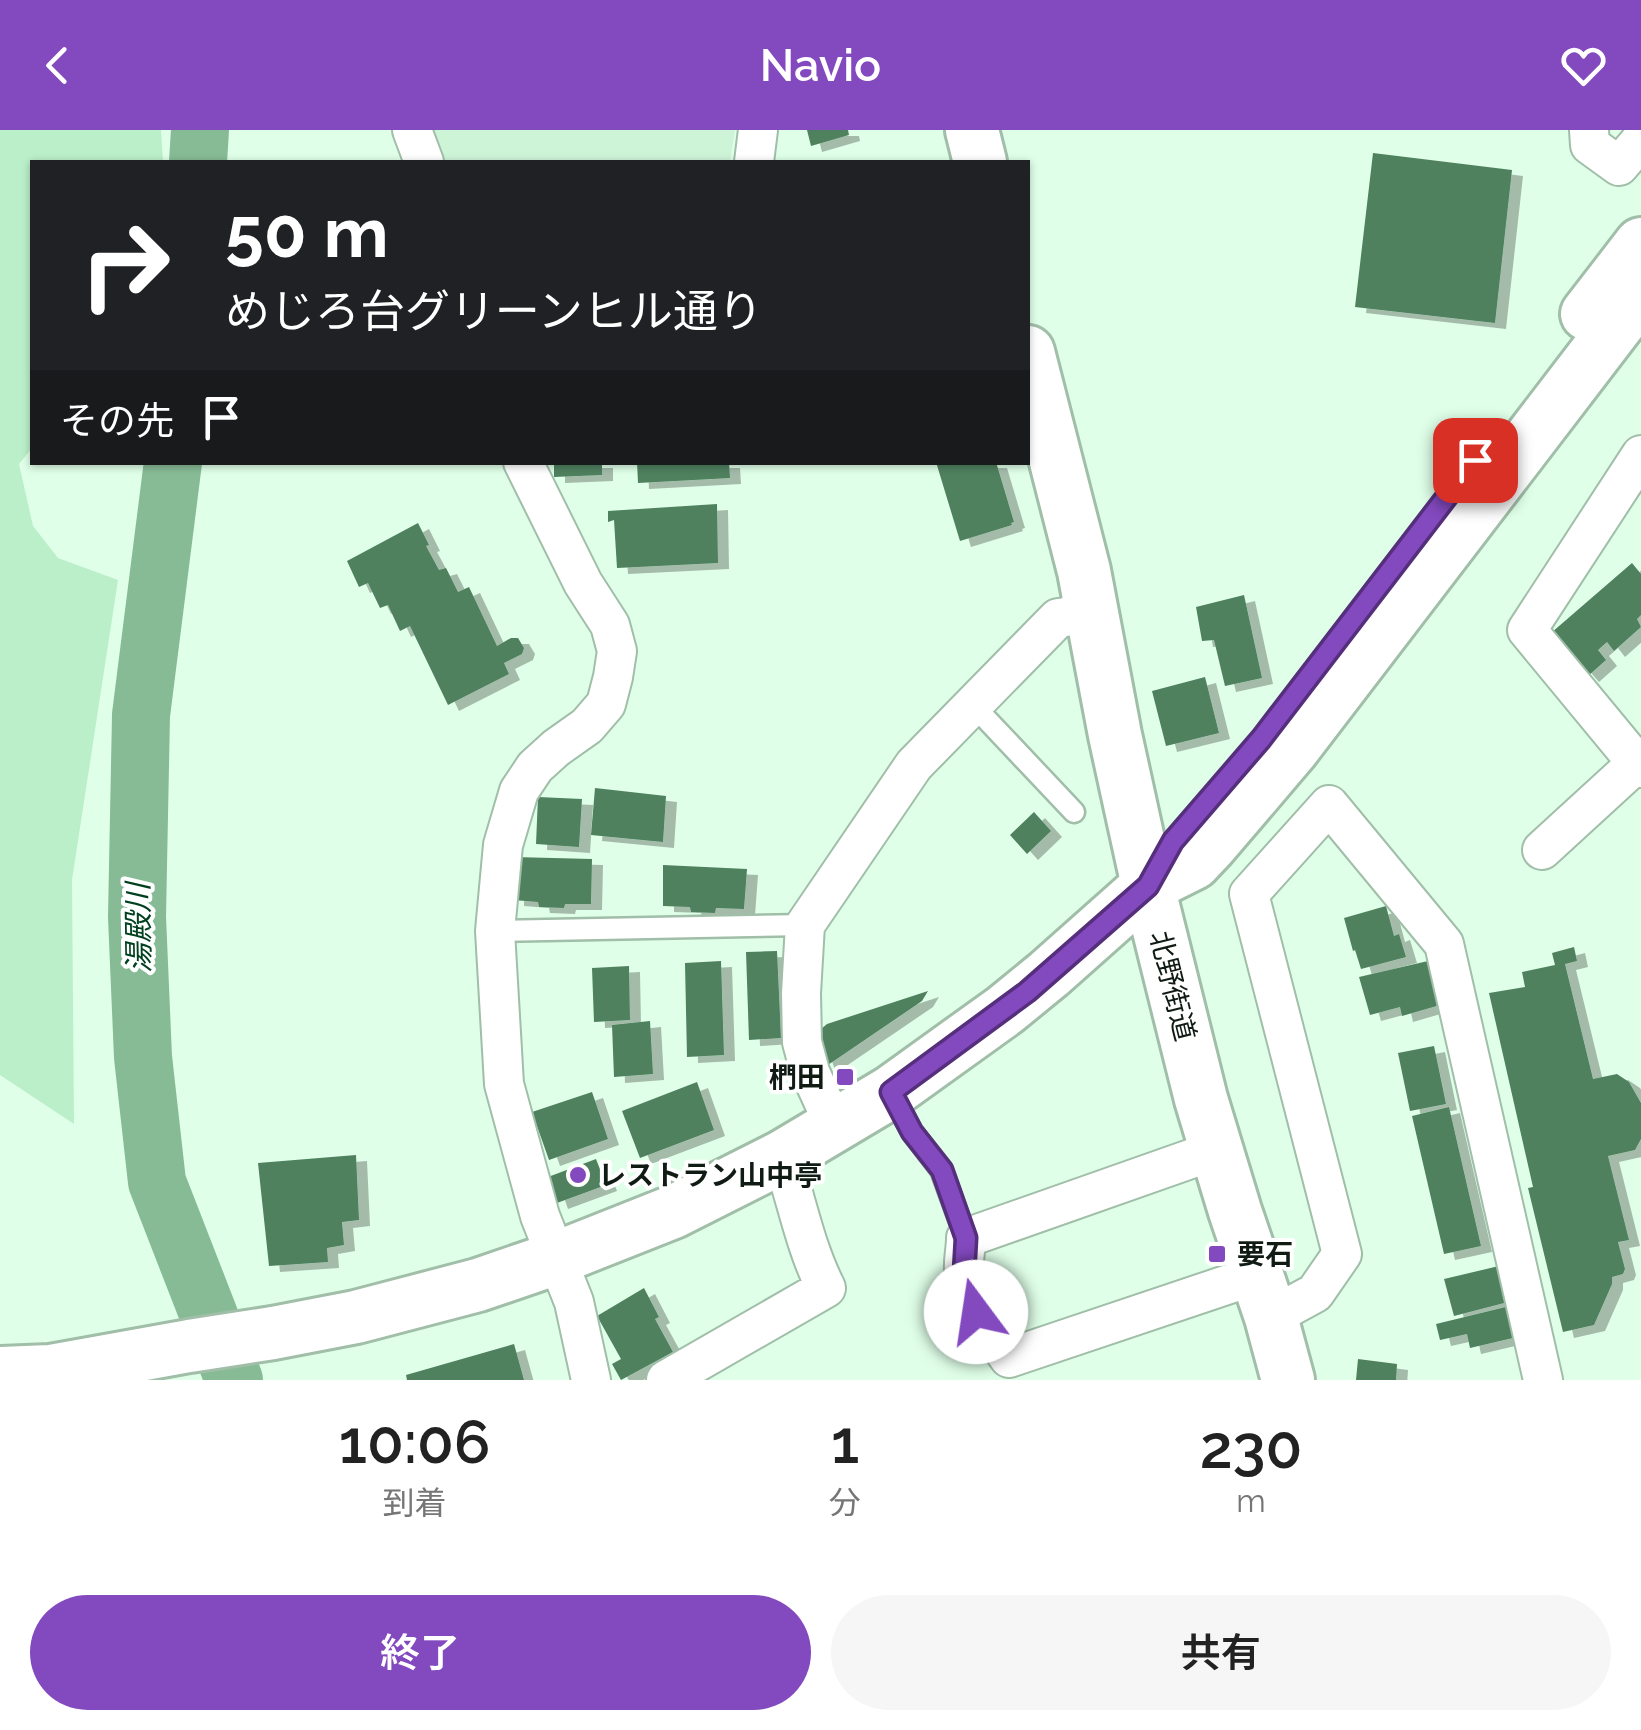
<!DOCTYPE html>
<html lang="ja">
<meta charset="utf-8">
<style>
:root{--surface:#fff;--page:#f6f6f6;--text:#222;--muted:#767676;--accent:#8349bf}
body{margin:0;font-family:Raleway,"Noto Sans JP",sans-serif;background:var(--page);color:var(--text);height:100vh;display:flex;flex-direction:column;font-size:38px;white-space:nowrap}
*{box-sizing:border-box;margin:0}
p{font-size:32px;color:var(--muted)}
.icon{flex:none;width:55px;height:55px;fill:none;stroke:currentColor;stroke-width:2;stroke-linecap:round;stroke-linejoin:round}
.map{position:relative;height:1250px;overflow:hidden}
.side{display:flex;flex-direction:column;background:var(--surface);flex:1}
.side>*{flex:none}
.top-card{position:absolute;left:30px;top:30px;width:1000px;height:305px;border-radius:0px;box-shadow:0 2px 8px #0004;background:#202124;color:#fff;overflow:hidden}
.pin{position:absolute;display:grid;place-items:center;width:85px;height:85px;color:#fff;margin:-42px;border-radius:20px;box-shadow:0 5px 15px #0006}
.me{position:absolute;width:110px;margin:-55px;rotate:346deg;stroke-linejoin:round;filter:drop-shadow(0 0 8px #0008)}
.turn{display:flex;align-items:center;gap:35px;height:210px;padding:0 30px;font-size:45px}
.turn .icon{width:130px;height:130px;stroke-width:2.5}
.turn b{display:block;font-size:70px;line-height:85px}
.then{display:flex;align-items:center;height:95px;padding:0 30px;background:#0003;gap:20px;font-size:38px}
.eta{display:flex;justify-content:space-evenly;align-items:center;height:170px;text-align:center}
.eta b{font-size:60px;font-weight:600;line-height:70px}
.primary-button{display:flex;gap:20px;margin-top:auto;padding:20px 30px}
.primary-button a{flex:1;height:115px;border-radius:60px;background:var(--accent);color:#fff;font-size:40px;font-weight:600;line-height:115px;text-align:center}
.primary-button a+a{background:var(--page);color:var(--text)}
header{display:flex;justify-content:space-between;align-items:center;height:130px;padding:0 30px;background:var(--accent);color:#fff;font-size:45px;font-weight:600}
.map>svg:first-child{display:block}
.built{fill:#cef4d8}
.green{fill:#bbefca}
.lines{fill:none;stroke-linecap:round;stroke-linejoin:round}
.river{stroke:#87bb96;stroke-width:58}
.building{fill:#4f815f;filter:url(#shadow)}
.lane-casing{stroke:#a0bea8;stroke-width:25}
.street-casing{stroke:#a0bea8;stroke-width:42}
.secondary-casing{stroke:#a0bea8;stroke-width:58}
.lane{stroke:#fff;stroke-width:20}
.street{stroke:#fff;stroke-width:38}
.secondary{stroke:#fff;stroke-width:52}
.route-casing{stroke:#552f7c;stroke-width:25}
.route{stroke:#8349bf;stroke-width:18}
.poi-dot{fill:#8349bf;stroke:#fff;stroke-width:4}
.labels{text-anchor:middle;stroke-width:8;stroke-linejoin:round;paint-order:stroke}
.street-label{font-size:28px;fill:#101b13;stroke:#fff}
.poi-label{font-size:28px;font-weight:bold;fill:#101b13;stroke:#fff;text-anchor:start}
.water-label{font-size:30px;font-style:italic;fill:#00401f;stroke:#fff}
</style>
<header><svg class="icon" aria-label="back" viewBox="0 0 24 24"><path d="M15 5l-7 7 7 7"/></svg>Navio<svg class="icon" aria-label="heart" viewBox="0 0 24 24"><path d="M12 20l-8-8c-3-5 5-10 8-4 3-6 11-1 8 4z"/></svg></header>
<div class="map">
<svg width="1641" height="1250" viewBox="0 0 1641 1250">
<defs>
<filter id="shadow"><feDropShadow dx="11" dy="6" stdDeviation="0" flood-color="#0004"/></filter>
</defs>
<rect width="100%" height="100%" fill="#dfffe8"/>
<path class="built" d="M 431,0 L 735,0 L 730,32 L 445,32 Z"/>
<path class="green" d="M 0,0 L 161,0 L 163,32 L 32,32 L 32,318 L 19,334 L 33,396 L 58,428 L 118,450 L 72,750 L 74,994 L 0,945 Z"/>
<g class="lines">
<path class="river" d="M 198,32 L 200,0
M 173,332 L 141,585 L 137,787 L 143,927 L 157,1052 L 234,1250"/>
</g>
<path class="building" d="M 807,0 L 848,0 L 849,5 L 811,16 Z
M 1373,23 L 1512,40 L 1495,193 L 1355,177 Z
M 554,332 L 602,332 L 602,345 L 554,347 Z
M 637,332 L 729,332 L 730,348 L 638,353 Z
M 936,332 L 996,332 L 1014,392 L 1011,393 L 1012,395 L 960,411 Z
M 717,374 L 718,433 L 617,438 L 614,390 L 608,392 L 608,381 Z
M 418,393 L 429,415 L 426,416 L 439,440 L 446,438 L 458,462 L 469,457 L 497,516 L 511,508 L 518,508 L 524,518 L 522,524 L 504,533 L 509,544 L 448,575 L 410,496 L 400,501 L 388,475 L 380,478 L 368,453 L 359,457 L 347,431 Z
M 1632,433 L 1641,444 L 1641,485 L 1637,489 L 1641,497 L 1614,521 L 1607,512 L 1598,520 L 1606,530 L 1588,546 L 1551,503 Z
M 1244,465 L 1262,548 L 1225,556 L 1214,510 L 1202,511 L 1196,477 Z
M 1205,547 L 1219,603 L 1166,616 L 1152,561 Z
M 595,658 L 666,666 L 663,712 L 591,705 Z
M 538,667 L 582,669 L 579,717 L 536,714 Z
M 1034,682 L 1051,701 L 1027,724 L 1010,705 Z
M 514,727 L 592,729 L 591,774 L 565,774 L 564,778 L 539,777 L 538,772 L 513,770 Z
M 663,735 L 747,739 L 744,779 L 716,778 L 715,783 L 691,782 L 690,777 L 663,776 Z
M 1386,776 L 1394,806 L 1399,804 L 1406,827 L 1361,839 L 1355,820 L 1353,821 L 1344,788 Z
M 1574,817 L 1577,831 L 1565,834 L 1593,949 L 1617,944 L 1629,952 L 1641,973 L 1641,1009 L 1635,1020 L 1608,1026 L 1629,1110 L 1618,1112 L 1625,1139 L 1623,1144 L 1612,1147 L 1612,1154 L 1594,1195 L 1563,1202 L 1528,1058 L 1533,1057 L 1489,863 L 1525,857 L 1522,842 L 1555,835 L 1552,823 Z
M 777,821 L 781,908 L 749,910 L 746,822 Z
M 721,831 L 724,925 L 687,927 L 685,833 Z
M 1428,831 L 1440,875 L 1402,886 L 1400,877 L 1370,885 L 1359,847 Z
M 629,836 L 630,890 L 594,892 L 592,838 Z
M 928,861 L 922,871 L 825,937 L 814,905 L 827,894 Z
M 650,891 L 653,944 L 614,947 L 612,895 Z
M 1434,916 L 1446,974 L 1410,981 L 1398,923 Z
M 697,952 L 714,1000 L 640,1028 L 622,981 Z
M 592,962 L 608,1009 L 549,1030 L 532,982 Z
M 1449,977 L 1481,1116 L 1444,1124 L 1412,986 Z
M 356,1025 L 359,1090 L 342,1092 L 344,1115 L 327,1118 L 328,1132 L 269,1136 L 258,1033 Z
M 596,1029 L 606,1055 L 557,1073 L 548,1047 Z
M 1499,1136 L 1508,1172 L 1454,1186 L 1444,1149 Z
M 644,1158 L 659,1187 L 655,1189 L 673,1222 L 621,1250 L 612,1234 L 621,1229 L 597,1186 Z
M 1510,1176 L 1517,1207 L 1470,1218 L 1467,1204 L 1440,1210 L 1436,1194 Z
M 514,1214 L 524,1250 L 407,1250 L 406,1245 Z
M 1358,1229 L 1397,1234 L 1396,1250 L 1356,1250 Z"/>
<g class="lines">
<g class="lane-casing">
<path id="lane" d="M 973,575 L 1074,682
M 495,801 L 805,795
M 892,964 L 912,1002 L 941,1040 L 966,1108"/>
</g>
<g class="street-casing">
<path id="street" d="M 412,0 L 424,32
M 1589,0 L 1590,15 L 1619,36 L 1641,10
M 754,32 L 758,0
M 1641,325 L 1527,500 L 1641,638
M 523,332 L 583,453 L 610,495 L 617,521 L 613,547 L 606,574 L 587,596 L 556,618 L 535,637 L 519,661 L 503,715 L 495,801 L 504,954 L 540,1086 L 574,1172 L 591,1250
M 1542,720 L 1637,633
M 835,997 L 810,942 L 802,912 L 801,863 L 805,795 L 914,635 L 1058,488 L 1066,487 L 1090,477
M 1216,1020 L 966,1108 C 966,1119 963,1130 964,1141 C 965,1175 990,1201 1009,1228 L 1256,1145
M 1271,1187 L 1315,1163 L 1342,1124 L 1249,764 L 1329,675 L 1444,814 L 1543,1250
M 666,1250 L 826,1158 C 805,1117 797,1071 782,1027"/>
</g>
<g class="secondary-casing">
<path id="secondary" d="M 972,0 L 980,32
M 1587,184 L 1641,114
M 1028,222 L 1084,441 L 1115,605 L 1148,756 L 1201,969 L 1235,1081 L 1271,1187 L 1288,1250
M 0,1243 L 50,1241 L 189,1216 L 273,1203 L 356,1187 L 478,1155 L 557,1128 L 673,1082 L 782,1027 L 891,962 L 1005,880 L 1049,844 L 1148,756 L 1194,733 L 1211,715 L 1292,620 L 1641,164"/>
</g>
<use href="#lane" class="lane"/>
<use href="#street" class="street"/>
<use href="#secondary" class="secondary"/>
</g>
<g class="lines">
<g class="route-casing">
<path id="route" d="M 976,1182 L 968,1165 L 964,1143 L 966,1108 L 942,1040 L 912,1002 L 891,962 L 1027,862 L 1148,756 L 1173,711 L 1261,609 L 1475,330"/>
</g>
<use href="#route" class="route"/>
</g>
<g class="poi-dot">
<rect x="835" y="937" width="20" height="20" rx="5"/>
<circle cx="578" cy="1045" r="10"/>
<rect x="1207" y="1114" width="20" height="20" rx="5"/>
</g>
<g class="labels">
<g class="street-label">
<text transform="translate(1173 856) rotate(76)" y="10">北野街道</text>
</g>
<g class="poi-label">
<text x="825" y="957" text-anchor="end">椚田</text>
<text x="598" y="1055">レストラン山中亭</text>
<text x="1237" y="1134">要石</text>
</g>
<g class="water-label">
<text transform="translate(139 798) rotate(-91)" y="10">湯殿川</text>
</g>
</g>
</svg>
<div class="pin" style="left:1475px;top:330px;background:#d93025"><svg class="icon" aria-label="arrive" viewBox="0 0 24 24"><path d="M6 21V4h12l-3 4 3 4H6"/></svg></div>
<svg class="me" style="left:976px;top:1182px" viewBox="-20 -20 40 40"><circle r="19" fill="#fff"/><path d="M0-13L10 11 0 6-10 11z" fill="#8349bf"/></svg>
<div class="top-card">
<div class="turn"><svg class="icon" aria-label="right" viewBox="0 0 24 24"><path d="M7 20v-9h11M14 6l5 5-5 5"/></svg><div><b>50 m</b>めじろ台グリーンヒル通り</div></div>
<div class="then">その先<svg class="icon" aria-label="arrive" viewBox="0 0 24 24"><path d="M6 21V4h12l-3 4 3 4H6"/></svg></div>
</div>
</div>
<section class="side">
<div class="eta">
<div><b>10:06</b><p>到着</p></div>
<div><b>1</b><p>分</p></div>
<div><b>230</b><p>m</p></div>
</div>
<div class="primary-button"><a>終了</a><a>共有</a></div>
</section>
